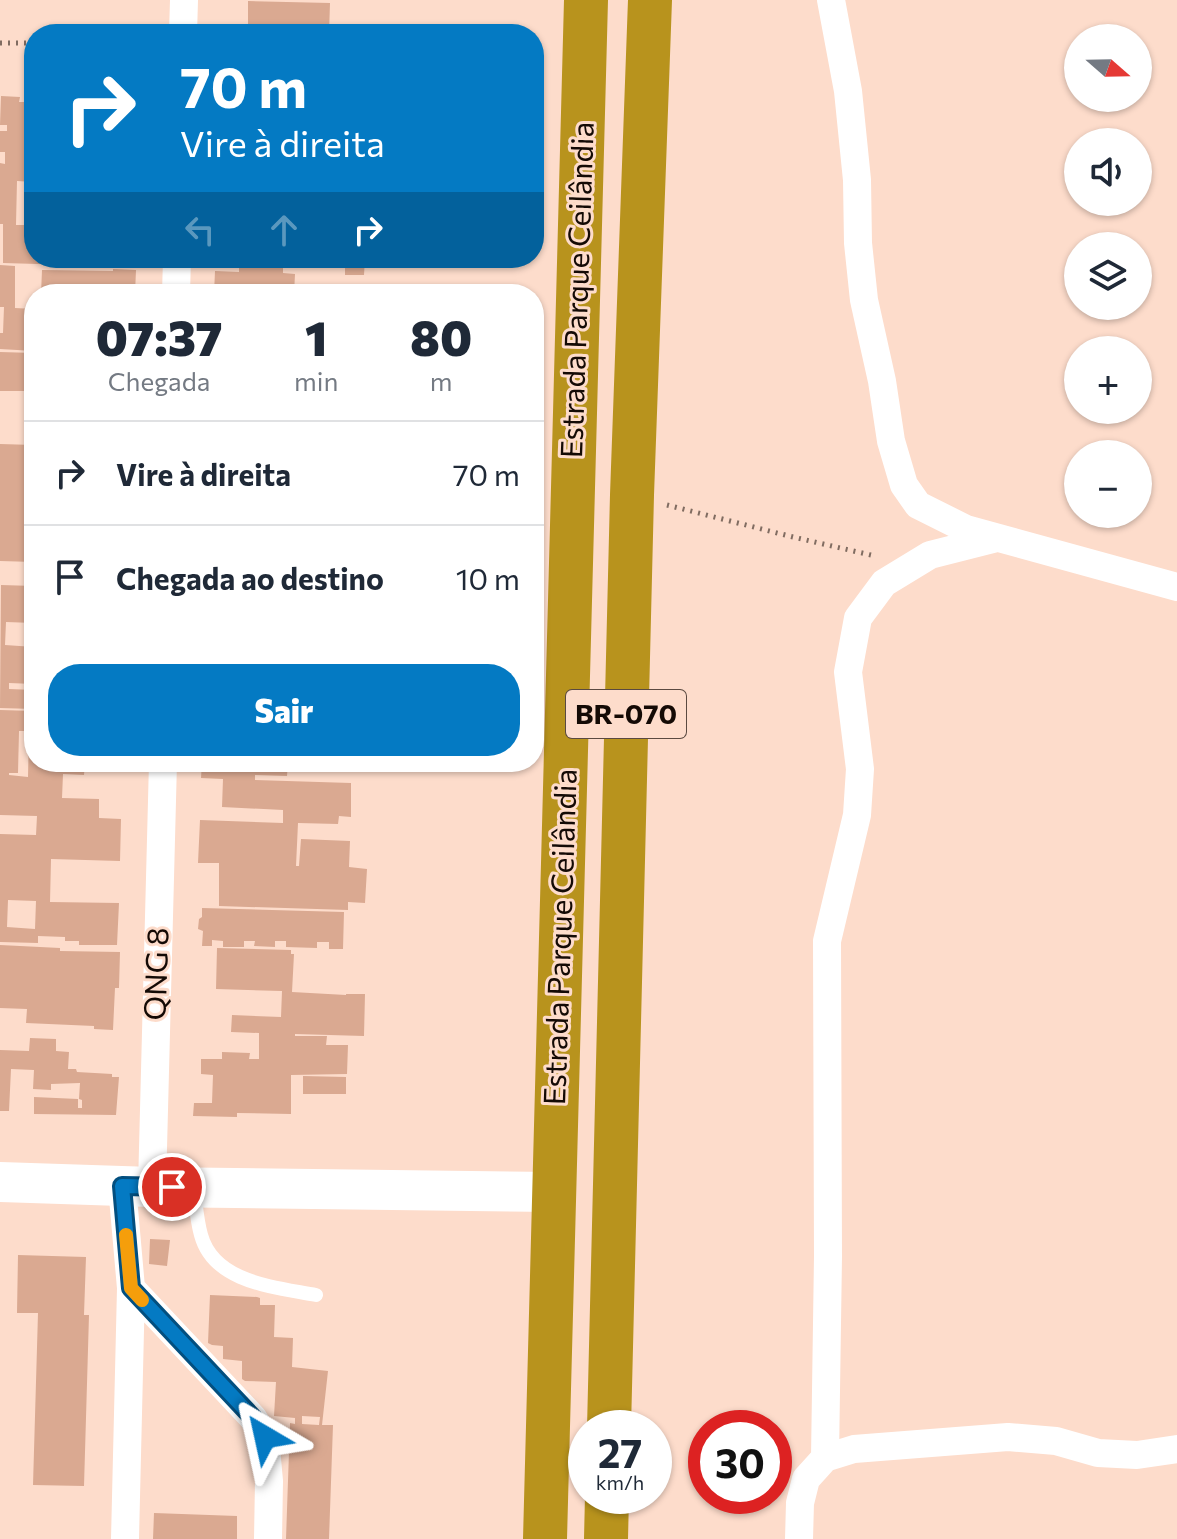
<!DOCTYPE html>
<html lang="pt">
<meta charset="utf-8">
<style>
:root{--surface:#fff;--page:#f6f6f7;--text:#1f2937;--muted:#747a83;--line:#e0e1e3;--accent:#047ac3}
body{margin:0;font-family:Commissioner,sans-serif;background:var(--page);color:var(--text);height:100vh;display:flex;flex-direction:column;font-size:30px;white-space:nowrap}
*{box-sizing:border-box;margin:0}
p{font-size:26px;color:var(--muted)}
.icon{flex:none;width:44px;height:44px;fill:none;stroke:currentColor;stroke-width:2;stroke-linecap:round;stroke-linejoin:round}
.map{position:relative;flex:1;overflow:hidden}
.panel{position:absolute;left:24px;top:284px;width:520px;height:488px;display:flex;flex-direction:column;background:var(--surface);border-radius:32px;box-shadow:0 2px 6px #0004}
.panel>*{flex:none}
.top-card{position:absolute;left:24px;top:24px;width:520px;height:244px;border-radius:32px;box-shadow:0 2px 6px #0004;background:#047ac3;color:#fff;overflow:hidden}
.needle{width:52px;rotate:110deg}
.buttons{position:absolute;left:1064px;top:24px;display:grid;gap:16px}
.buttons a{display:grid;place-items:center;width:88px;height:88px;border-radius:50%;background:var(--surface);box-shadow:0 2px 6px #0004;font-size:40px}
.speed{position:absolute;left:568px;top:1410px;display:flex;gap:16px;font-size:40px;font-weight:700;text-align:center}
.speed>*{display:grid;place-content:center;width:104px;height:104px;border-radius:50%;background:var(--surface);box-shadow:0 2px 6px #0004;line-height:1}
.speed small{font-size:20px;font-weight:400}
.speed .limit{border:12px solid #d22;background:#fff;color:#111}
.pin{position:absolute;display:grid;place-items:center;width:68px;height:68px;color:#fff;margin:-34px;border:4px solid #fff;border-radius:50%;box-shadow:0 2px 8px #0007}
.me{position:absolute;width:88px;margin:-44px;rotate:324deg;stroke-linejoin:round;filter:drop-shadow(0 0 6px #0008)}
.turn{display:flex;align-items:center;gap:28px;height:168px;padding:0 24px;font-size:36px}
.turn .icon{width:104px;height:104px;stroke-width:2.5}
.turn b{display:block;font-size:56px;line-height:68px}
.lanes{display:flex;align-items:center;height:76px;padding:0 24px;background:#0003;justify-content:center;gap:40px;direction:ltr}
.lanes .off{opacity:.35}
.eta{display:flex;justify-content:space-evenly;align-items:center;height:136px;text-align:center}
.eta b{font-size:48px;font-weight:800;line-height:56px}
.button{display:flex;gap:16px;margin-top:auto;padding:16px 24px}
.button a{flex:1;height:92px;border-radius:32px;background:var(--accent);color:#fff;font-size:32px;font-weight:800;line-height:92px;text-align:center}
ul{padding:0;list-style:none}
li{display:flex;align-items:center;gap:24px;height:104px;padding:0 24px;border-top:2px solid var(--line)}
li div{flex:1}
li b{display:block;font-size:30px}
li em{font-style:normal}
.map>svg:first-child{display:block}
.building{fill:#daa991;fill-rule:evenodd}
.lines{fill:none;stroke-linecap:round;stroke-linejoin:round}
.path{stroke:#806c61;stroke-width:5;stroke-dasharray:2 6;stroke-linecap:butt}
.lane{stroke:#fff;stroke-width:14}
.street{stroke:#fff;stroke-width:28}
.secondary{stroke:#fff;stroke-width:40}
.highway{stroke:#b8931d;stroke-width:44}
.route-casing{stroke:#034f7f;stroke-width:20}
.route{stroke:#047ac3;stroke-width:14}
.slow{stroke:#f59e0b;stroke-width:14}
.labels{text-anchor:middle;stroke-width:6;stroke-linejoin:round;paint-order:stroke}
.shield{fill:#fddccb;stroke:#5a4940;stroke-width:2}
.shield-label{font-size:28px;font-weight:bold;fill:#140a05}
.street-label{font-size:30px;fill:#140a05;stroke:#fddccb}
</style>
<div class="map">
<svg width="1177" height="1539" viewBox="0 0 1177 1539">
<rect width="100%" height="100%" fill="#fddccb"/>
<path class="building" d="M 248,1 L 330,3 L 329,34 L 248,34 Z
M 1,96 L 20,97 L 19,102 L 34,102 L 34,182 L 17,181 L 16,225 L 27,225 L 27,232 L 34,232 L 34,258 L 72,258 L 72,265 L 3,263 L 3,224 L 0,224 L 0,163 L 5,164 L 5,152 L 0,152 L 0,131 L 7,131 L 7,125 L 0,125 Z
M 239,258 L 302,258 L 302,268 L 283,268 L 283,273 L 295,274 L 294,294 L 214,294 L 215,271 L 239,272 Z
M 345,258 L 365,258 L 364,275 L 345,275 Z
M 0,265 L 15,266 L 15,308 L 34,309 L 34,351 L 0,349 L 0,333 L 3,333 L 4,307 L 0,307 Z
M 113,269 L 136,270 L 135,294 L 41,294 L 42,270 L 113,271 Z
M 0,352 L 34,353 L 34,391 L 0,391 Z
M 0,444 L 34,445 L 34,478 L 25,478 L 24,520 L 34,521 L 34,562 L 0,561 Z
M 1,585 L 34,586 L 34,623 L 6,622 L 5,645 L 34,647 L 34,684 L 9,683 L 9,689 L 34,690 L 34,709 L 0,708 Z
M 0,710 L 34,711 L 34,762 L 85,762 L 84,775 L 63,774 L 62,798 L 99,799 L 99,818 L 121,819 L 120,861 L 51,859 L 50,902 L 119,903 L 117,945 L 79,945 L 79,941 L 65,941 L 65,937 L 38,936 L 38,943 L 0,942 L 0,834 L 36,835 L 37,816 L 0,815 ZM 19,731 L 29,731 L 28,777 L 9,775 L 9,773 L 18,773 ZM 8,900 L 36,901 L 35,929 L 7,927 Z
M 202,762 L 288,762 L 287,776 L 255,775 L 255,780 L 351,783 L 351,817 L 339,816 L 338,824 L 298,823 L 296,866 L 299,866 L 301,839 L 350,841 L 349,867 L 367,869 L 365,903 L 348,902 L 348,910 L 219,906 L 219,863 L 198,863 L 200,820 L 283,823 L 283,810 L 222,807 L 223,779 L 201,778 Z
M 321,762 L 352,762 L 352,769 L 321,768 Z
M 202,908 L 344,912 L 343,949 L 329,949 L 329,942 L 317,942 L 317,948 L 286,947 L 286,941 L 275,941 L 275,947 L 254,946 L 255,941 L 244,941 L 244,947 L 223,947 L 223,941 L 212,940 L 212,946 L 202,946 L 203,931 L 198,929 L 199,919 L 202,917 Z
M 0,945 L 60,948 L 60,951 L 120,952 L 119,988 L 115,988 L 113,1030 L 94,1029 L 94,1026 L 26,1023 L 27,1009 L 0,1008 Z
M 217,948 L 291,950 L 291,954 L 294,954 L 292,992 L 346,995 L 346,994 L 365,994 L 364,1036 L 295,1034 L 295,1036 L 327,1036 L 326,1045 L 348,1045 L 347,1074 L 291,1075 L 291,1114 L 237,1113 L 237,1117 L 193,1116 L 194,1103 L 212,1103 L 213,1075 L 201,1074 L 201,1059 L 222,1059 L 222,1052 L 250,1053 L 249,1059 L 259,1059 L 259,1033 L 231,1032 L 232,1015 L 281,1017 L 282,991 L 216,989 Z
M 30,1038 L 56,1039 L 56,1051 L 69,1052 L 68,1069 L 76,1069 L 77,1072 L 112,1074 L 112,1077 L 119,1077 L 116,1115 L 34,1114 L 34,1097 L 78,1099 L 78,1108 L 82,1108 L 82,1100 L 79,1099 L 80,1083 L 51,1084 L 51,1090 L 33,1089 L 34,1070 L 11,1069 L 9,1111 L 0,1111 L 0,1050 L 29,1051 Z
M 303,1076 L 346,1077 L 346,1094 L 303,1094 Z
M 150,1239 L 170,1240 L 167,1266 L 149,1264 Z
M 18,1255 L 86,1257 L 84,1315 L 89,1315 L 84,1486 L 33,1485 L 38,1313 L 17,1313 Z
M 210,1295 L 257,1297 L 260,1298 L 260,1305 L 275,1305 L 274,1337 L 293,1338 L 292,1367 L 328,1371 L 322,1425 L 333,1425 L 329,1539 L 286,1539 L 290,1423 L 295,1424 L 295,1418 L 274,1416 L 276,1382 L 245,1381 L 242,1379 L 242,1361 L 223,1359 L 223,1346 L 212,1345 L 208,1343 ZM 302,1416 L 320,1417 L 319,1425 L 302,1424 Z
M 154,1513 L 237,1516 L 237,1539 L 153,1539 Z"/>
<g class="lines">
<path class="path" d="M 0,43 L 34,43
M 667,505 L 793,537 L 875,556"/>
<path class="lane" d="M 194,1191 C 196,1206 197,1221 201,1235 C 214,1283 275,1287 316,1295"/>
<path class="street" d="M 831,0 L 848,91 L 857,180 L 858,243 L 864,300 L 882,381 L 891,441 L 904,485 L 918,505 L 966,529 L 1177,587
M 183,34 L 184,0
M 176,294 L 177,258
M 122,1186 L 131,1288 L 125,1539
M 152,1187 L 163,762
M 131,1288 L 253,1418 L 265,1437 L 269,1481 L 268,1539
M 825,1458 L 828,1256 L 827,941 L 857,815 L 860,769 L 848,672 L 858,618 L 884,583 L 930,555 L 997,538
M 799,1539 L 800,1503 L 806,1479 L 825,1458 L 854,1449 L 1008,1437 L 1056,1441 L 1098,1453 L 1137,1455 L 1177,1449"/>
<path class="secondary" d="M 0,1182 L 152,1187 L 554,1192"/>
<path class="highway" d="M 609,1428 L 632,495 L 650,0
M 545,1539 L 586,0
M 606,1539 L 607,1496"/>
</g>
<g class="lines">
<g class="route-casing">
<path id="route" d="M 172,1187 L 122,1186 L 131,1288 L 253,1418 L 265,1437"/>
</g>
<use href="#route" class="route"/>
<path class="slow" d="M 126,1235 L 131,1288 L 142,1300"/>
</g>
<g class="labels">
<rect class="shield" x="566" y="690" width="120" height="48" rx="6"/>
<g class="shield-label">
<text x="626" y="724">BR-070</text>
</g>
<g class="street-label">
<text transform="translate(578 290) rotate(-88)" y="10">Estrada Parque Ceilândia</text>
<text transform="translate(561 937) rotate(-88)" y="10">Estrada Parque Ceilândia</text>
<text transform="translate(157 974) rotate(-88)" y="10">QNG 8</text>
</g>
</g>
</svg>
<div class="buttons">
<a><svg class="needle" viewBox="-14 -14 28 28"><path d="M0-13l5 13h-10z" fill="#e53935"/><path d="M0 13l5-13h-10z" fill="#747a83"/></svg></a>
<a><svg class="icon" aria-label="sound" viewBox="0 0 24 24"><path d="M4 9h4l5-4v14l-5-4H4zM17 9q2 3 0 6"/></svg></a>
<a><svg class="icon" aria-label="layers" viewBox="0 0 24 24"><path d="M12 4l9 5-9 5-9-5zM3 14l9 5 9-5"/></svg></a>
<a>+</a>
<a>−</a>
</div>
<div class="speed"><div>27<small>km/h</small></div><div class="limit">30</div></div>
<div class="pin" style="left:172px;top:1187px;background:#d93025"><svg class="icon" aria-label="arrive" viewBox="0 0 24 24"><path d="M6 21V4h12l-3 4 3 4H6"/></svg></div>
<svg class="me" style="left:265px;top:1437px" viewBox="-20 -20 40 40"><path d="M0-17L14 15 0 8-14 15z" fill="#047ac3" stroke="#fff" stroke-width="4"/></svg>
<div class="top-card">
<div class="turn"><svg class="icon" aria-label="right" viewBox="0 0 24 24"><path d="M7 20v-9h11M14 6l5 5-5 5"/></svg><div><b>70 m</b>Vire à direita</div></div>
<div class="lanes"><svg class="icon off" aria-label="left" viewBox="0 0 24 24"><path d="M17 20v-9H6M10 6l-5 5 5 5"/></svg><svg class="icon off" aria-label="ahead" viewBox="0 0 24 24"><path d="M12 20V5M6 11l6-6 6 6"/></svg><svg class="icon" aria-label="right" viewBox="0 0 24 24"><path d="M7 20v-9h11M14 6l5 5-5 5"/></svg></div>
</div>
<section class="panel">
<div class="eta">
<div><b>07:37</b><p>Chegada</p></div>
<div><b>1</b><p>min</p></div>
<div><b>80</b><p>m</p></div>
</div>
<ul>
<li><svg class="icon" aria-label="right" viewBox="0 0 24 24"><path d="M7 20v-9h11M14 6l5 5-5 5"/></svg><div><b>Vire à direita</b></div><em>70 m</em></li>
<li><svg class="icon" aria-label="arrive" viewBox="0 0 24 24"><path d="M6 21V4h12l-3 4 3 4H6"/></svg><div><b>Chegada ao destino</b></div><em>10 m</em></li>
</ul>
<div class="button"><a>Sair</a></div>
</section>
</div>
